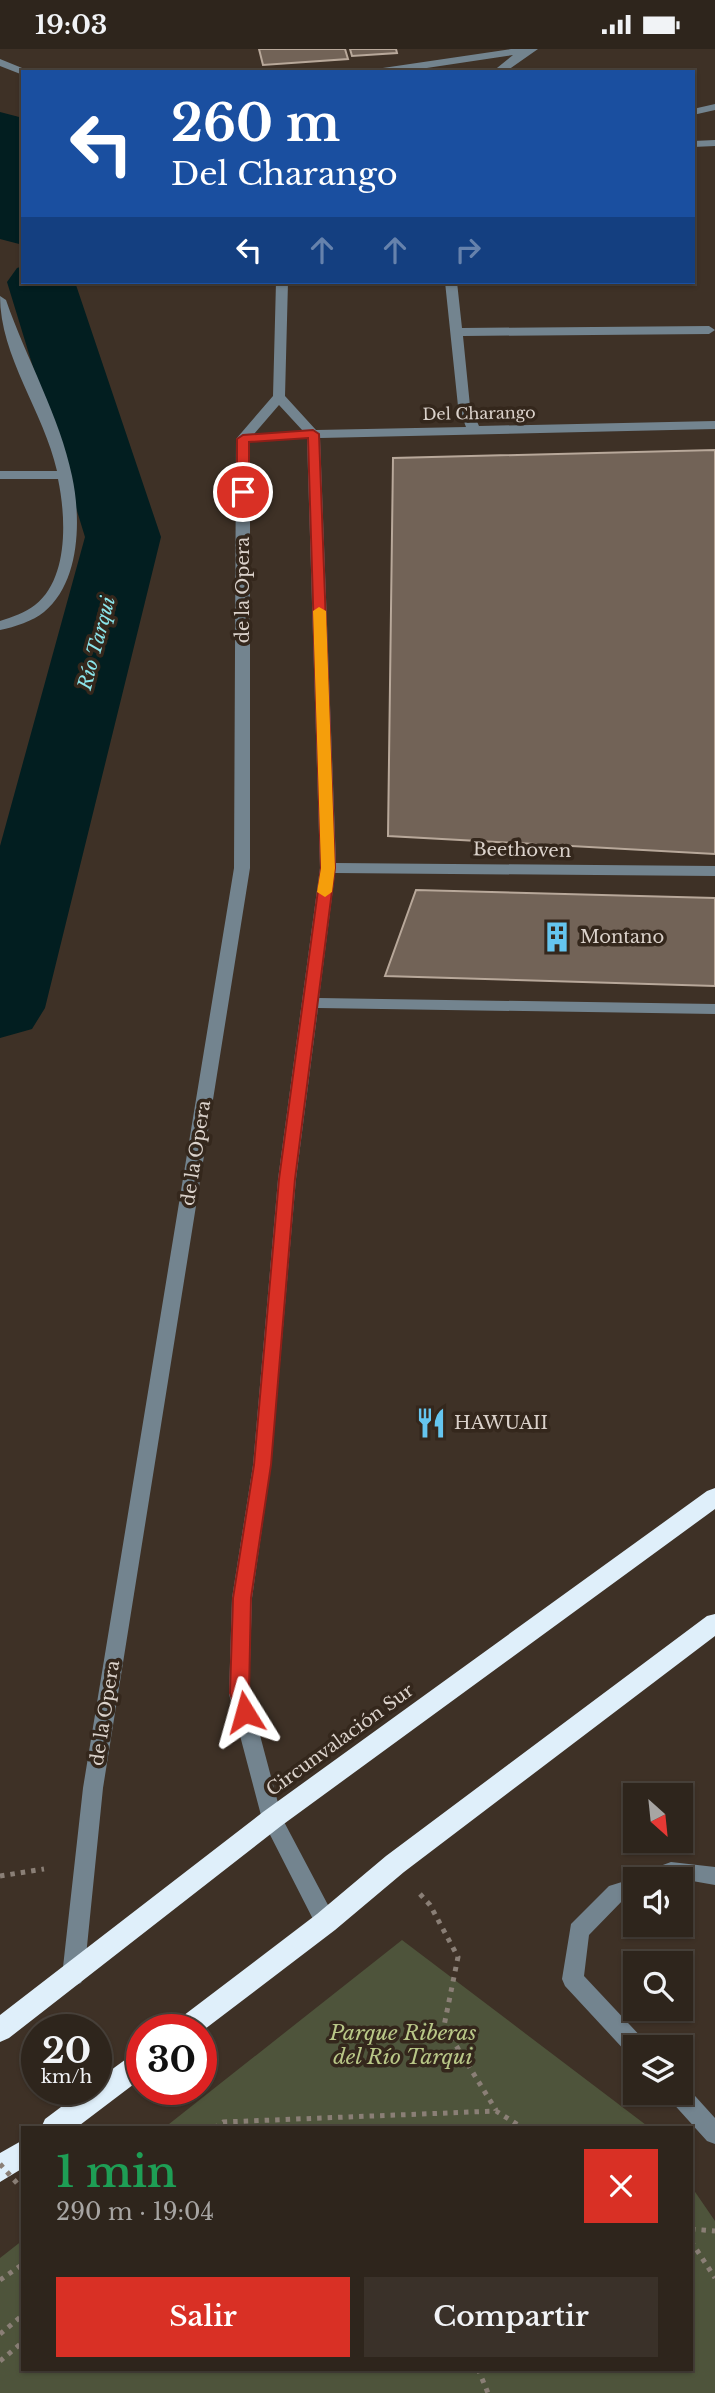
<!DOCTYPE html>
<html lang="es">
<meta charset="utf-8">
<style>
:root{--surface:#2e251c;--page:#3a3129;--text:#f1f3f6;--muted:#a7a5a3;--line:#49423b;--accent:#d93025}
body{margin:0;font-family:"Libre Baskerville",serif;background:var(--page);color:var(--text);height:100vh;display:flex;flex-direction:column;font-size:26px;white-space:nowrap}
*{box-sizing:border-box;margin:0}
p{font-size:23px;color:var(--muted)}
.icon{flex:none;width:38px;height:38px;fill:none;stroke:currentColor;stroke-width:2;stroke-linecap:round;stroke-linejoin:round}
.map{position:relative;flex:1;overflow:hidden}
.drawer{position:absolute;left:21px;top:2077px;width:672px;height:245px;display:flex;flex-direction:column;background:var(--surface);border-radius:0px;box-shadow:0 2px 5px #0004,0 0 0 2px var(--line)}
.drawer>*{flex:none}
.hud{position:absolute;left:21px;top:21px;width:674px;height:214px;border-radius:0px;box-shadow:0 2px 5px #0004,0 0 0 2px var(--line);background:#1a4fa0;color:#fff;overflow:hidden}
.needle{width:46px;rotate:153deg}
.buttons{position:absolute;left:623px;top:1734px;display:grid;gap:14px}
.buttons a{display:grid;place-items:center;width:70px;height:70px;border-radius:0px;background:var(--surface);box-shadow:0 2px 5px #0004,0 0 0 2px var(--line);font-size:35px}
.speed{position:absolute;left:21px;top:1965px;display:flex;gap:14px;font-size:35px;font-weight:700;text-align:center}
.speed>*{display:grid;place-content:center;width:91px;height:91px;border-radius:50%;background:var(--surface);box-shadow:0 2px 5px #0004,0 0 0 2px var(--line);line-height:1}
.speed small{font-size:18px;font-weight:400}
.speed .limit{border:10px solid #d22;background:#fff;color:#111}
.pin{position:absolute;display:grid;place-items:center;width:60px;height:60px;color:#fff;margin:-30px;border:4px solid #fff;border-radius:50%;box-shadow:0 2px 7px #0007}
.me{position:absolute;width:77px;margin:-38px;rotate:352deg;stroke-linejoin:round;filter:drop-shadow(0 0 5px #0008)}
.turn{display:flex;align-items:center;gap:24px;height:147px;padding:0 35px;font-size:32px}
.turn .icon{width:91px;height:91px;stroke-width:2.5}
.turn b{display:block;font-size:49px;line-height:60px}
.lanes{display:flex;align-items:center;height:66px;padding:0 35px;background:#0003;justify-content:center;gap:35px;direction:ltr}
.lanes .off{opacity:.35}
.round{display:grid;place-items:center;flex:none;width:74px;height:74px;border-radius:0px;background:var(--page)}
.headline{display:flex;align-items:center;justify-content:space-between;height:119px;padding:0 35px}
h1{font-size:42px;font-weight:600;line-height:52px;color:#1e9e55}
.cta{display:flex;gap:14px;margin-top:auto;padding:14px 35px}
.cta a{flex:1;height:80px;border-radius:0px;background:var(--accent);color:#fff;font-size:28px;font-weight:600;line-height:80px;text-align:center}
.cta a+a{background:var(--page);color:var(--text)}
.status{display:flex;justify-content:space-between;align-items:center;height:49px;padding:0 35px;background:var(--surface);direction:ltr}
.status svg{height:19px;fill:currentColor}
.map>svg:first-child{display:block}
.green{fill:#4e543b}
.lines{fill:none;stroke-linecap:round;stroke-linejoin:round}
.river{fill:#021e20;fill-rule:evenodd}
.building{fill:#726357;stroke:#b8a89a;stroke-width:2}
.path{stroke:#8a7f76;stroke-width:5;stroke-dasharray:4.5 6;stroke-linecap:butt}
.minor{fill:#73848f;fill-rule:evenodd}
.highway{fill:#dfeffa;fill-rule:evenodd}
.path-bridge{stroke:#8a7f76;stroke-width:5;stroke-dasharray:4.5 6;stroke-linecap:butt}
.route{fill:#d93025;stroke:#8d1f18;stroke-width:2}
.slow{fill:#f59e0b}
.labels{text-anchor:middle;stroke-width:7;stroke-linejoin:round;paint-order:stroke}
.far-street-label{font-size:16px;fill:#dbd2cb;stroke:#34271c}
.street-label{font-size:18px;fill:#dbd2cb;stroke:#34271c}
.poi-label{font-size:18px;fill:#dbd2cb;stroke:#34271c;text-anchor:start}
.water-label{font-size:19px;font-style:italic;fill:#8be5eb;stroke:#34271c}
.near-park-label{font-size:21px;font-style:italic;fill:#b9c787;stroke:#34271c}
</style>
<div class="status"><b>19:03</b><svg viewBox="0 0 49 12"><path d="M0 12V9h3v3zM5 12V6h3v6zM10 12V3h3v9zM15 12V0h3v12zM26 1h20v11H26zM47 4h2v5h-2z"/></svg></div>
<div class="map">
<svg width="715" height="2344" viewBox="0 0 715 2344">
<rect width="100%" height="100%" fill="#3e3126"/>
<path class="green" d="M 402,1891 L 650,2079 L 164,2079 Z
M 691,2137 L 715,2172 L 715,2344 L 0,2344 L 0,2209 L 23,2191 L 23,2320 L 691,2320 Z"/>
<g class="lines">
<path class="river" d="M 0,63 L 23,69 L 23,196 L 0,190 Z
M 23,217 L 23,233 L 75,233 L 161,488 L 45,959 L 32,980 L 0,989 L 0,797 L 85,488 L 7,233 L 17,219 Z"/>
</g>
<path class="building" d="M 259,0 L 345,0 L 348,10 L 263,16 Z
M 350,0 L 396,0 L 397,4 L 352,7 Z
M 715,401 L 715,805 L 388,787 L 393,409 Z
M 416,841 L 715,849 L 715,937 L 385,927 Z"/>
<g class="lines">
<path class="path" d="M 0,1827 L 44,1820
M 420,1845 L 430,1856 L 458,1908 L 444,1977 L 496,2061
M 214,2079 L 223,2073 L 496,2062 L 523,2079
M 691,2180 L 715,2182
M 691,2192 L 715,2229
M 0,2231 L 23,2215
M 0,2285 L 23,2266
M 0,2312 L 23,2293
M 478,2320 L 488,2344"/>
<path class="minor" d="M 511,0 L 538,0 L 505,23 L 492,23 L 513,6 L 400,23 L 371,23 L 376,20 Z
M 0,10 L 27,21 L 28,23 L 23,23 L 23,26 L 0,17 Z
M 715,55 L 715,61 L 693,66 L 693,60 Z
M 715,91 L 715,97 L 693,98 L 693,92 Z
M 276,233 L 288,233 L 285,347 L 316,381 L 466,378 L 458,357 L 445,233 L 457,233 L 462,279 L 709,277 L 715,281 L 709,285 L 463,287 L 470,357 L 479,377 L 715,372 L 715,380 L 320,389 L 336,814 L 715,817 L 715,827 L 335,824 L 319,949 L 715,955 L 715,965 L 318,959 L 296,1130 L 271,1416 L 252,1549 L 249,1645 L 282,1769 L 337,1873 L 334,1880 L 326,1882 L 318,1880 L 262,1770 L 229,1645 L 232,1549 L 253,1416 L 278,1130 L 320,819 L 307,389 L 250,393 L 250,819 L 103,1739 L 84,1927 L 81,1934 L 73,1937 L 65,1934 L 62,1927 L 83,1739 L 234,819 L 236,390 L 273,347 ZM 279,356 L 303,382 L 254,385 Z
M 0,247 L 6,251 C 26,309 60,368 72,427 C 81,468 81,533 44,563 C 33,572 15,578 0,581 L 0,572 C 12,568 25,564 35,556 C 69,529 66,468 58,430 L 0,430 L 0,422 L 57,422 C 44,363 0,308 0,247 Z
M 671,1813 L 715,1818 L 715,1836 L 681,1830 L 635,1830 L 635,1845 L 625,1849 L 589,1886 L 584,1927 L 644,1991 L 647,1998 L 635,1998 L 635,2008 L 628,2005 L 565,1937 L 562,1930 L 571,1875 L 609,1837 L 638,1828 L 641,1824 Z
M 681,2035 L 686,2037 L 715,2069 L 715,2095 L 707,2092 L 670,2051 L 667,2044 L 681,2044 Z"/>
<path class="highway" d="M 715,1439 L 715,1460 L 281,1777 L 9,1989 L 0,1993 L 0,1966 L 263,1763 L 707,1442 Z
M 715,1565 L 715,1587 L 404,1823 L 335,1881 L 201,1983 L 201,1981 L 171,1981 L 175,1973 L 317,1865 L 386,1807 L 707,1567 Z
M 142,2001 L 142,2029 L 76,2079 L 41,2079 L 45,2070 L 85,2040 L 96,2040 L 96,2032 L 133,2005 Z
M 23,2091 L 23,2119 L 0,2133 L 0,2104 Z"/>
<path class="path-bridge" d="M 0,2115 L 23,2141"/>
</g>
<path class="route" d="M 313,381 L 319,385 L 335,819 L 295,1130 L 271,1416 L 251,1549 L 249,1644 L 254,1663 L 251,1668 L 245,1671 L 238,1668 L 230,1644 L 233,1549 L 254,1416 L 279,1130 L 321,819 L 308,389 L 249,393 L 249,443 L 243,447 L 237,443 L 237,390 L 243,386 Z"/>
<path class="slow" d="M 319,558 L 326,562 L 335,819 L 332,843 L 325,848 L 317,843 L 321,819 L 313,562 Z"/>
<defs>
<g id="building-bare" transform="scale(2.415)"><path d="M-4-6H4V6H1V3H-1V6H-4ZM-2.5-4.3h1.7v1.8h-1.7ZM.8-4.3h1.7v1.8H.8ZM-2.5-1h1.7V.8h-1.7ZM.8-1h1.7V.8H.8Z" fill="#65c5ef" stroke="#34271c" stroke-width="2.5" paint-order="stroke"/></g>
<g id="restaurant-bare" transform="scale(2.415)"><path d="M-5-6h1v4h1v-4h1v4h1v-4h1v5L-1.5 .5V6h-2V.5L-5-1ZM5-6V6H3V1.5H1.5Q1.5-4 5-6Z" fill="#65c5ef" stroke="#34271c" stroke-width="2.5" paint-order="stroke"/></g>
</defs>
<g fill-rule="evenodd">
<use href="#building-bare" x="557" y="888"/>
<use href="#restaurant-bare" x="431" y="1374"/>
</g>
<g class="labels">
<g class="far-street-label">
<text transform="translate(479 364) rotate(-1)" y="6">Del Charango</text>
</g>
<g class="street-label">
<text transform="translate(243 541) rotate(-90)" y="6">de la Opera</text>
<text transform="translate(522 801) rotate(1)" y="6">Beethoven</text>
<text transform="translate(196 1104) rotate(-81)" y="6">de la Opera</text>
<text transform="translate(105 1664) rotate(-81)" y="6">de la Opera</text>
<text transform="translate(340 1691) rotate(-36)" y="6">Circunvalación Sur</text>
</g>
<g class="poi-label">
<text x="580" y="894">Montano</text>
<text x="454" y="1380">HAWUAII</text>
</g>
<g class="water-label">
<text transform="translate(96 594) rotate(-75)" y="7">Río Tarqui</text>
</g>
<g class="near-park-label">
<text x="403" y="1991">Parque Riberas<tspan x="403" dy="24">del Río Tarqui</tspan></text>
</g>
</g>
</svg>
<div class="buttons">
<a><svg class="needle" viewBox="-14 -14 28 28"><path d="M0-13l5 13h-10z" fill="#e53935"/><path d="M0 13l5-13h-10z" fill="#a7a5a3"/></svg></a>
<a><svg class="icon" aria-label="sound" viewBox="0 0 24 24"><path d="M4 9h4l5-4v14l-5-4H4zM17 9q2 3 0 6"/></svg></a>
<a><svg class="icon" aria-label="search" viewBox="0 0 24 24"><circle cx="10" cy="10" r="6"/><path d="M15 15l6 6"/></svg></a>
<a><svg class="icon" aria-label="layers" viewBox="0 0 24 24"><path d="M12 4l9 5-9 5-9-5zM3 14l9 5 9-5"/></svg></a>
</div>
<div class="speed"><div>20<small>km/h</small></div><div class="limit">30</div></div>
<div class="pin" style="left:243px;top:443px;background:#d93025"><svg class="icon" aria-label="arrive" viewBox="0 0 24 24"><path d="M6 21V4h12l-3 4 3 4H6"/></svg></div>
<svg class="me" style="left:245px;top:1663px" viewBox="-20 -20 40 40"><path d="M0-17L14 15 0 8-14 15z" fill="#d93025" stroke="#fff" stroke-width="4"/></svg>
<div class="hud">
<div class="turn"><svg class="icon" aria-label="left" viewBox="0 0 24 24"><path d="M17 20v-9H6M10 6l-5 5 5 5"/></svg><div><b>260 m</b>Del Charango</div></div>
<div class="lanes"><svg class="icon" aria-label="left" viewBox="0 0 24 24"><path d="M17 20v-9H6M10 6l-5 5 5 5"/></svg><svg class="icon off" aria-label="ahead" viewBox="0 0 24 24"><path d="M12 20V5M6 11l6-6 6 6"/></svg><svg class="icon off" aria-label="ahead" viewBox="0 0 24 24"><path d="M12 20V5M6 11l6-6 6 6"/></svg><svg class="icon off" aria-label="right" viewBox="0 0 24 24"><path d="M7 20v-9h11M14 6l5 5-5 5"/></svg></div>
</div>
<section class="drawer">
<div class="headline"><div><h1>1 min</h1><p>290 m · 19:04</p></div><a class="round" style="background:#d93025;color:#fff"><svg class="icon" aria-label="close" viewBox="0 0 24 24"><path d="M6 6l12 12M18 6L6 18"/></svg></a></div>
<div class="cta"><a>Salir</a><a>Compartir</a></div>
</section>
</div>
